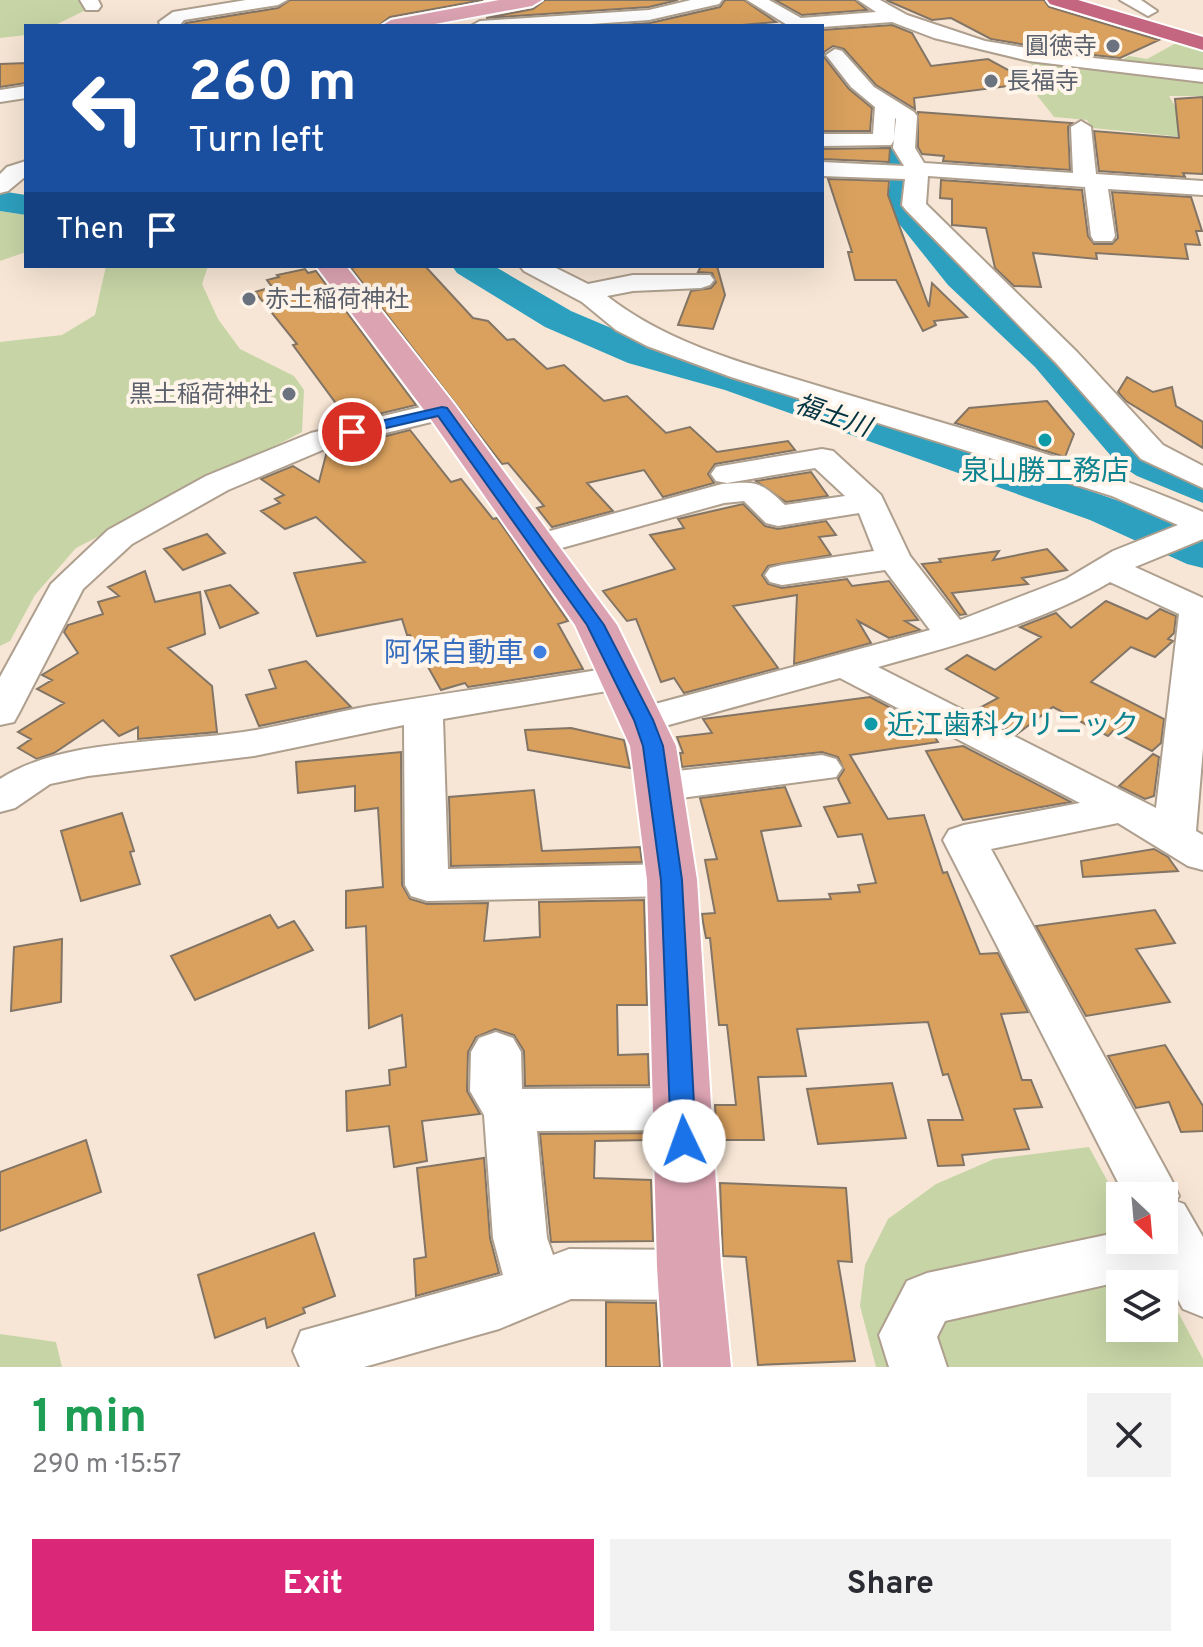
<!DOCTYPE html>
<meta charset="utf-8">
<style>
:root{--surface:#fff;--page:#f2f2f3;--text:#2b2b33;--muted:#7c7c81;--accent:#db2777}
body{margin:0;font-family:Overpass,"Noto Sans JP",sans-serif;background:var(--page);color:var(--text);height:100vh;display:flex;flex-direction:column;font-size:30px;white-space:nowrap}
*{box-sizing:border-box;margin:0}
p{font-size:26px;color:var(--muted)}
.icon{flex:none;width:44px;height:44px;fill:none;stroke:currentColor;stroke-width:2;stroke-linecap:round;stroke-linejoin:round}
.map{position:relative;height:1367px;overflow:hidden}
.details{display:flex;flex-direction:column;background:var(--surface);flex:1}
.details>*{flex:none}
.banner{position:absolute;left:24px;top:24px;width:800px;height:244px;border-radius:0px;box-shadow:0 8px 32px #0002;background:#1a4fa0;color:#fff;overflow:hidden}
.needle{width:52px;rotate:154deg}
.controls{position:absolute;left:1106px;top:1182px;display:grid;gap:16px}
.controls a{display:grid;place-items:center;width:72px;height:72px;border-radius:0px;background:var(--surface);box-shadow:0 8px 32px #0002;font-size:40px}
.pin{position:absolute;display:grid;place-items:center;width:68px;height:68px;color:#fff;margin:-34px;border:4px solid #fff;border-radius:50%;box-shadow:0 2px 8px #0007}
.me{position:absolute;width:88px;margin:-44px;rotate:357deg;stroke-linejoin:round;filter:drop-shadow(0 0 6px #0008)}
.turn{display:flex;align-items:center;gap:28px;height:168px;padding:0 32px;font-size:36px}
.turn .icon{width:104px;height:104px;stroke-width:2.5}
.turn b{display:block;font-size:56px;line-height:68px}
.then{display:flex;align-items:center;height:76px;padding:0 32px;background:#0003;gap:16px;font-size:30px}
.round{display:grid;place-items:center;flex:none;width:84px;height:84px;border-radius:0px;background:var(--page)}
.overview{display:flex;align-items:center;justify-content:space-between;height:136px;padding:0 32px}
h1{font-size:48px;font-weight:700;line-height:60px;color:#1e9e55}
.action{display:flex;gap:16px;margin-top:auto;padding:16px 32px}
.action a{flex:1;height:92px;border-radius:0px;background:var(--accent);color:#fff;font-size:32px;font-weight:700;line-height:92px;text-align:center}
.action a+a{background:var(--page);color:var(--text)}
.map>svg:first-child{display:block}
.green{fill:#c7d5a6}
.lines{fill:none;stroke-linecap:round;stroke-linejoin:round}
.river{fill:#2da0bf;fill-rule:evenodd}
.building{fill:#daa15e;stroke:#837566;stroke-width:2}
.minor-casing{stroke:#ae9f8e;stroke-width:4}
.major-casing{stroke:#fff;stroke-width:4}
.highway-casing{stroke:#fff;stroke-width:4}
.minor{fill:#fff;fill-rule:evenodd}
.major{fill:#dca3b3;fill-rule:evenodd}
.highway{fill:#c56680;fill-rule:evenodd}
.route{fill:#1a73e8;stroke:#114b97;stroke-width:2}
.worship-dot{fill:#6b7280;stroke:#fff5ea;stroke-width:3}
.culture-dot{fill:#0f9aa8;stroke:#fff5ea;stroke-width:3}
.shop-dot{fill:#3f7fe0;stroke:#fff5ea;stroke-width:3}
.labels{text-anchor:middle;stroke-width:8;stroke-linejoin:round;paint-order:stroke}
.far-worship-label{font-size:24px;fill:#5b616d;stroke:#fff5ea;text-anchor:end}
.far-water-label{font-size:26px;font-style:italic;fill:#003340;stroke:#fff5ea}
.culture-label{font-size:28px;fill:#0d838f;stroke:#fff5ea}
.shop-label{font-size:28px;fill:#366cbe;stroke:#fff5ea;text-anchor:end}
</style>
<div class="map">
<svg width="1203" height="1367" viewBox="0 0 1203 1367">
<rect width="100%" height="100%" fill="#f7e6d5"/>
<path class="green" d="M 0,0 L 85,0 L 86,10 L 53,26 L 26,26 L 26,35 L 0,38 Z
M 1178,42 L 1203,50 L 1203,75 L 1114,64 L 1129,56 L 1147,59 Z
M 1021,58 L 1203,79 L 1203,96 L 1169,96 L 1179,113 L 1203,139 L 1092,128 L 1087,120 L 1054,117 L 1028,84 L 1033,83 L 1014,71 L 1037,68 Z
M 0,211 L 26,215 L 26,252 L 0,261 Z
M 106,266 L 208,266 L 202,284 L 218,319 L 240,349 L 294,376 L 304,390 L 302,432 L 76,548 L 35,595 L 10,641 L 0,646 L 0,342 L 62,335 L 95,315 Z
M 1089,1147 L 1120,1204 L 1120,1240 L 1139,1240 L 1163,1284 L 1120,1284 L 1120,1328 L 1164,1328 L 1164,1286 L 1203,1359 L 1203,1367 L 876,1367 L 860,1306 L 865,1265 L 888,1219 L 936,1184 L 994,1159 Z
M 0,1334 L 56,1342 L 62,1367 L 0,1367 Z"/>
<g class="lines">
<path class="river" d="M 891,106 L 901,108 L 905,114 L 907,145 L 921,179 L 916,205 L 918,208 L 972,271 L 1063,351 L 1147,445 L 1203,474 L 1203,503 L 1137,476 L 1117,463 L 1035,367 L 948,285 L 884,205 C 886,198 891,186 890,179 C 889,156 865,132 881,108 Z
M 0,191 L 26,195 L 26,215 L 0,211 Z
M 452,266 L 494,266 L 571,311 L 656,347 L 753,374 L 1122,502 L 1203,537 L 1203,568 L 1187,564 L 1090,520 L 725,390 L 628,363 L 545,327 L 457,273 Z"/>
</g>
<path class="building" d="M 290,0 L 483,0 L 390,17 L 378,26 L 183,26 L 186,23 L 278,8 Z
M 545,0 L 678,0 L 649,7 L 486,18 L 533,9 Z
M 725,0 L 744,0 L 776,22 L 731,26 L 606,26 L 650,23 L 720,7 Z
M 775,0 L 855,0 L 867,10 L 802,15 Z
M 886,0 L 1044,0 L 1049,7 L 1159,40 L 1120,58 L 1075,53 L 991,39 L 951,18 L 932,20 Z
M 892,25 L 912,33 L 931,66 L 988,59 L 1032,83 L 914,98 L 915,109 L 876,85 L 844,49 L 833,46 L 824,52 L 824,57 L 849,89 L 872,108 L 870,131 L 822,131 L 822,30 Z
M 26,63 L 26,83 L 0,87 L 0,64 Z
M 1203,97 L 1203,174 L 1183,173 L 1185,177 L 1099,171 L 1094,131 L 1179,138 L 1175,99 Z
M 918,112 L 1072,123 L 1068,127 L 1070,170 L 943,161 L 944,156 L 922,154 L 918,147 Z
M 890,148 L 889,162 L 822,159 L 822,149 Z
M 828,179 L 889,181 L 888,195 L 929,307 L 932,283 L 967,317 L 934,321 L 936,325 L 923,331 L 896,280 L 855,280 L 848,252 L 852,252 Z
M 941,180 L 1082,190 L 1088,236 L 1094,244 L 1112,244 L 1118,238 L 1112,192 L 1191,197 L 1202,231 L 1196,231 L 1200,245 L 1185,244 L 1188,259 L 1096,253 L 1097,259 L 1033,253 L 1041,287 L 1014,286 L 995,268 L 986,228 L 952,225 L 952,199 L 940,198 Z
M 361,266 L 425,266 L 473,318 L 488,321 L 507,340 L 514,339 L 547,369 L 564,365 L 604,401 L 627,396 L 666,433 L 690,427 L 717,452 L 788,441 L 795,450 L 715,464 L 708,474 L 714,483 L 663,497 L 644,470 L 587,483 L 613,511 L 552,527 L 537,508 L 544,506 L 508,463 L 502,464 L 351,268 Z
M 701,266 L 717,266 L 725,295 L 713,329 L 678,325 L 691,291 L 711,288 L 716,282 L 712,273 L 698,272 Z
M 305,269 L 308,273 L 316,271 L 416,405 L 349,421 L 293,345 L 297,344 L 255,292 L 272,287 L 267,280 L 279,277 L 277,275 Z
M 1127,377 L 1153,392 L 1172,387 L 1176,406 L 1203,422 L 1203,448 L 1126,401 L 1118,392 Z
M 1047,401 L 1074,434 L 1065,457 L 955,423 L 969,408 Z
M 410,430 L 451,482 L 461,479 L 493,519 L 497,518 L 568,621 L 558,624 L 583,669 L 468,687 L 465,683 L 441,690 L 410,635 L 407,635 L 402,619 L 317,636 L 294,573 L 365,562 L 316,517 L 285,529 L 261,511 L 280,503 L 275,499 L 284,495 L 261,479 L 293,466 L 319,482 L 327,451 Z
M 811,472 L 828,496 L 786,502 L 756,481 Z
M 743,504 L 765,526 L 778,529 L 826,521 L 836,535 L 819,537 L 831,555 L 768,566 L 762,575 L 768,584 L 782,588 L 847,579 L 852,586 L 889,581 L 918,620 L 905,621 L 920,630 L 889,638 L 858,621 L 871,643 L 794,664 L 797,595 L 733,606 L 778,668 L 684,693 L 674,678 L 661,682 L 636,619 L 627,621 L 603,591 L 675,569 L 650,535 L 684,528 L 678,519 Z
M 207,534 L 225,553 L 183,570 L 164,549 Z
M 1047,549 L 1067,570 L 1022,578 L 1028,584 L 952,593 L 966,614 L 960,615 L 922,564 L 941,562 L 939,559 L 999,551 L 993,560 Z
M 145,571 L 155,602 L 200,592 L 205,634 L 168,648 L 212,686 L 217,732 L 138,739 L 138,727 L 119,736 L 103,720 L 54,753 L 37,759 L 18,748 L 31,739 L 18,732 L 64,703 L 37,689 L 52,680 L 42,675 L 78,653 L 64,632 L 68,625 L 103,614 L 98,602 L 119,596 L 108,587 Z
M 230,585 L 258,613 L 220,628 L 205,591 Z
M 1106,601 L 1147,619 L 1160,609 L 1176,616 L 1174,633 L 1168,639 L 1173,641 L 1155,657 L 1131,647 L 1091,682 L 1164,719 L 1161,743 L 1152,751 L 1113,731 L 1108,736 L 1053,707 L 1017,734 L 974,711 L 998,698 L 946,669 L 967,655 L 995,670 L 1041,637 L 1020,627 L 1056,613 L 1071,628 Z
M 306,661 L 351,707 L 259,726 L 246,695 L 276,688 L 269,670 Z
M 870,697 L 929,728 L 938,742 L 850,755 L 888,819 L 924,815 L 943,873 L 947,872 L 980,954 L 998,953 L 1028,1012 L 1001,1014 L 1022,1080 L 1031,1080 L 1042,1107 L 1014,1109 L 1029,1149 L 962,1155 L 964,1165 L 938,1166 L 928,1120 L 963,1120 L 948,1074 L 943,1075 L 928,1022 L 797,1029 L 806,1076 L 758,1077 L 764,1140 L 717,1140 L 715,1105 L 736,1105 L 727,1025 L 719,1025 L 710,938 L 706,938 L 703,922 L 702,914 L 715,913 L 705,860 L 717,859 L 700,798 L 785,787 L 801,826 L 761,831 L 778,901 L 831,899 L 829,894 L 860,892 L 858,885 L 876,883 L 862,834 L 838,837 L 824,807 L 850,803 L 838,779 L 844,770 L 838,757 L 822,752 L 682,767 L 680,753 L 683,753 L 677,737 L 712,733 L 703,719 Z
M 571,728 L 624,740 L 630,768 L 528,750 L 525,730 Z
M 963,746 L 1071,802 L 963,820 L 926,751 Z
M 401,752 L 402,885 L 410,899 L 427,904 L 488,903 L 484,941 L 540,937 L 539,902 L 644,900 L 647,1005 L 617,1005 L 618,1055 L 648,1054 L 649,1085 L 525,1086 L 524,1051 L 514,1035 L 495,1029 L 476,1037 L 468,1052 L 467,1091 L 480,1114 L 422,1121 L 427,1161 L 394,1167 L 389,1126 L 347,1131 L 346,1091 L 390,1085 L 389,1070 L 406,1067 L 402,1015 L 369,1028 L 366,926 L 346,928 L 346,891 L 383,887 L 378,808 L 355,811 L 355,786 L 298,793 L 296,762 Z
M 1153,754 L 1159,757 L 1154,796 L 1145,799 L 1119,786 Z
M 534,790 L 542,851 L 640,847 L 642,862 L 451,866 L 449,797 Z
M 122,813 L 134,851 L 130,852 L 140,884 L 81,901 L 61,831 Z
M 1154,849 L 1168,857 L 1178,871 L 1083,877 L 1081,861 Z
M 1155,910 L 1175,943 L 1136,949 L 1170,1002 L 1086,1016 L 1036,926 Z
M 270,915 L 278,928 L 294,921 L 313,950 L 195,1000 L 171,956 Z
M 62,939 L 61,1002 L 11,1011 L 14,947 Z
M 1165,1045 L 1203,1106 L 1203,1131 L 1181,1132 L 1169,1102 L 1136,1108 L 1108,1056 Z
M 892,1083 L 906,1138 L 818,1144 L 807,1089 Z
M 651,1133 L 650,1140 L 595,1141 L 594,1178 L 651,1180 L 653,1241 L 551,1242 L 540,1134 Z
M 86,1140 L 101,1192 L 0,1231 L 0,1172 Z
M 484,1158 L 490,1238 L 499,1273 L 416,1296 L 414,1259 L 426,1257 L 417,1168 Z
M 720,1183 L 846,1188 L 852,1262 L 838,1261 L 855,1361 L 758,1365 L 746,1257 L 723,1256 Z
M 314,1233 L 335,1296 L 303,1308 L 305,1313 L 267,1328 L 265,1318 L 215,1338 L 198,1275 Z
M 606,1302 L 656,1303 L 660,1367 L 606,1367 Z"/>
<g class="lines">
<g class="minor-casing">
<path id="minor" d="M 80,0 L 98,0 L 101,6 L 98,10 L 86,10 Z
M 246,0 L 287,0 L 278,5 L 184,20 L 179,26 L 161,26 L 159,22 L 173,12 Z
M 691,0 L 722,0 L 719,4 L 649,20 L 562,26 L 471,26 L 480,21 L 649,10 Z
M 747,0 L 769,0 L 801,18 L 876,12 L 858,0 L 880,0 L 907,15 L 985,41 L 1075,56 L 1203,70 L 1203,82 L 1029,61 L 934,38 L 892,22 L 822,27 L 789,26 Z
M 1120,0 L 1141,0 L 1157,11 L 1148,16 Z
M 835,49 L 842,51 L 874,87 L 914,112 L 917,116 L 915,148 L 924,163 L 1073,173 L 1071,127 L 1081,121 L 1091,127 L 1096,174 L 1203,181 L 1203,195 L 1108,189 L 1115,236 L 1112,241 L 1094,241 L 1091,236 L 1085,187 L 928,176 L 926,204 L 1077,352 L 1163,445 L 1203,466 L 1203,488 L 1141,459 L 1057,364 L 906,210 L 902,205 L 905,179 L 822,176 L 822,162 L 904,166 L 893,148 L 896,119 L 895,118 L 894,140 L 891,145 L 822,146 L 822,134 L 873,134 L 875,107 L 851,87 L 826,55 Z
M 26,86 L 26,98 L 0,102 L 0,90 Z
M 26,161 L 26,176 L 8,191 L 0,193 L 0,174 L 7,167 Z
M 520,266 L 552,266 L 588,284 L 633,275 L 710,275 L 714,280 L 710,285 L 701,288 L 633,291 L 607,296 C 672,347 757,367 835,391 C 958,428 1085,461 1203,512 L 1203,539 L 1135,567 L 1203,598 L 1203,748 L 1196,831 L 1203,835 L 1203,870 L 1188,866 L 1118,823 L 991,849 L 1171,1179 L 1179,1196 L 1176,1201 L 1184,1204 L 1203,1237 L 1203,1317 L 1183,1309 L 1163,1272 L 945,1321 L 937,1337 L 947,1367 L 889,1367 L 879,1335 L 907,1281 L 927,1273 L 1120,1232 L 1120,1240 L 1164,1240 L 1164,1196 L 1125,1196 L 943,840 L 949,830 L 964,825 L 1080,803 L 840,678 L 643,732 L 629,729 L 623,720 L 629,711 L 930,630 L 885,570 L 782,585 L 770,582 L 765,575 L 770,568 L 782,565 L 874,551 L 859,513 L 778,526 L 766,523 L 744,501 L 724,503 L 540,554 L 528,551 L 523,544 L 528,537 L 722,484 C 756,481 760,481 785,505 L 845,496 L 815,468 L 727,483 L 716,481 L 711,474 L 716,467 L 727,465 L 822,449 L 833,451 L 881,495 L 910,556 L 960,620 L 1066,579 L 1113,551 L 1178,525 L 1112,496 L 731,377 L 647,346 L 616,330 L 582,302 L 524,271 ZM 1110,582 L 1179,614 L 1156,808 L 878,667 C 953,646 1043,622 1110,582 Z
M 442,402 L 452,405 L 457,411 L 452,417 L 332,446 L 228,490 L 132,544 L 83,589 L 19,713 L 14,722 L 0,725 L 0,677 L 51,584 L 108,530 L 206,476 L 311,433 Z
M 623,666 L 636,670 L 642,678 L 636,686 L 443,719 L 448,869 L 672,864 L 688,869 L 694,880 L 688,891 L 672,896 L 427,901 L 411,896 L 405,885 L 404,725 L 254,756 L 88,776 L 50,784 L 15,808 L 0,812 L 0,779 C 66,736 178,744 256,730 C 294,723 331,713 369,706 C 454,692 538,680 623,666 Z
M 822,755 L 836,759 L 842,768 L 836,777 L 659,801 L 644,797 L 638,787 L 644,777 L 659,773 Z
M 496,1032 L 513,1038 L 521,1052 L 522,1089 L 682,1088 L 700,1094 L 708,1109 L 700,1124 L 682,1130 L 537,1131 L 547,1238 L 553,1255 L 569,1249 L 690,1250 L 710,1257 L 718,1275 L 710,1293 L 690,1300 L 571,1299 L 499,1329 L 364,1367 L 300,1367 L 293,1351 L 301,1331 L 503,1275 L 493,1238 L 484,1115 L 470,1091 L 471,1052 L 479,1038 Z"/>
</g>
<g class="major-casing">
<path id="major" d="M 499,0 L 542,0 L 532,6 L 424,26 L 381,26 L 391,20 Z
M 316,266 L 346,266 L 454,404 L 617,625 L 676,746 L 697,880 L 721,1266 L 731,1367 L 663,1367 L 657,1266 L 647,880 L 630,746 L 575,625 L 430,418 Z"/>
</g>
<g class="highway-casing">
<path id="highway" d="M 1047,0 L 1078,0 L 1203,37 L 1203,50 L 1050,4 Z"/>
</g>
<use href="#minor" class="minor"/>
<use href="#major" class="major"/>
<use href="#highway" class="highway"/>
</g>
<path class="route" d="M 442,407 L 447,408 L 604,625 L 653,720 L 663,746 L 682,880 L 696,1141 L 693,1148 L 684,1151 L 675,1148 L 671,1141 L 661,880 L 643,746 L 634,720 L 587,625 L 438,416 L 352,436 L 344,432 L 346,429 Z"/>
<g class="worship-dot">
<circle cx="1113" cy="46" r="8"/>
<circle cx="991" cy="81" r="8"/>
<circle cx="249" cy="299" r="8"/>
<circle cx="289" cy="394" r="8"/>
</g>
<g class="culture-dot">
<circle cx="1045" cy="440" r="8"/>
<circle cx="871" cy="724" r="8"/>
</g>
<circle class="shop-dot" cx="540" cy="652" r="8"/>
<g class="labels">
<g class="far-worship-label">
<text x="1097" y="54">圓徳寺</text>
<text x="1007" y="89" text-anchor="start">長福寺</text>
<text x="265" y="307" text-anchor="start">赤土稲荷神社</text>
<text x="273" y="402">黒土稲荷神社</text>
</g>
<g class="far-water-label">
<text transform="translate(833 415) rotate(19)" y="9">福士川</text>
</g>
<g class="culture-label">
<text x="1045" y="480">泉山勝工務店</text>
<text x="887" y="734" text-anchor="start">近江歯科クリニック</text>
</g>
<g class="shop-label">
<text x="524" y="662">阿保自動車</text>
</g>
</g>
</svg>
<div class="controls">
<a><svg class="needle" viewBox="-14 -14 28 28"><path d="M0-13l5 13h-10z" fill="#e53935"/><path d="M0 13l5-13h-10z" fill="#7c7c81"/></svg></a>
<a><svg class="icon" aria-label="layers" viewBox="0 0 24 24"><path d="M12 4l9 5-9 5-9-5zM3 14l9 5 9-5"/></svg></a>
</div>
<div class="pin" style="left:352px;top:432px;background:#d93025"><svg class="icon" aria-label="arrive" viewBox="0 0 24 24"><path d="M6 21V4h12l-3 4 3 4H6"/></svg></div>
<svg class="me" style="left:684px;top:1141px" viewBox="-20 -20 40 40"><circle r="19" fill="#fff"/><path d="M0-13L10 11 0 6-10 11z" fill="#1a73e8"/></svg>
<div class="banner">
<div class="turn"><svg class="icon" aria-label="left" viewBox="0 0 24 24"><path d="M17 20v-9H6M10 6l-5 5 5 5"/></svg><div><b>260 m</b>Turn left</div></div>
<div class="then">Then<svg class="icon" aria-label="arrive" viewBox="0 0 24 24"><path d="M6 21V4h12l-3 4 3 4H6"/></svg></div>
</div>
</div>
<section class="details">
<div class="overview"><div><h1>1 min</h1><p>290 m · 15:57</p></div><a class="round"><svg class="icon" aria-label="close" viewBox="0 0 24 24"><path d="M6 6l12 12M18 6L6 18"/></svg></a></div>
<div class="action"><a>Exit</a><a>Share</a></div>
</section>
